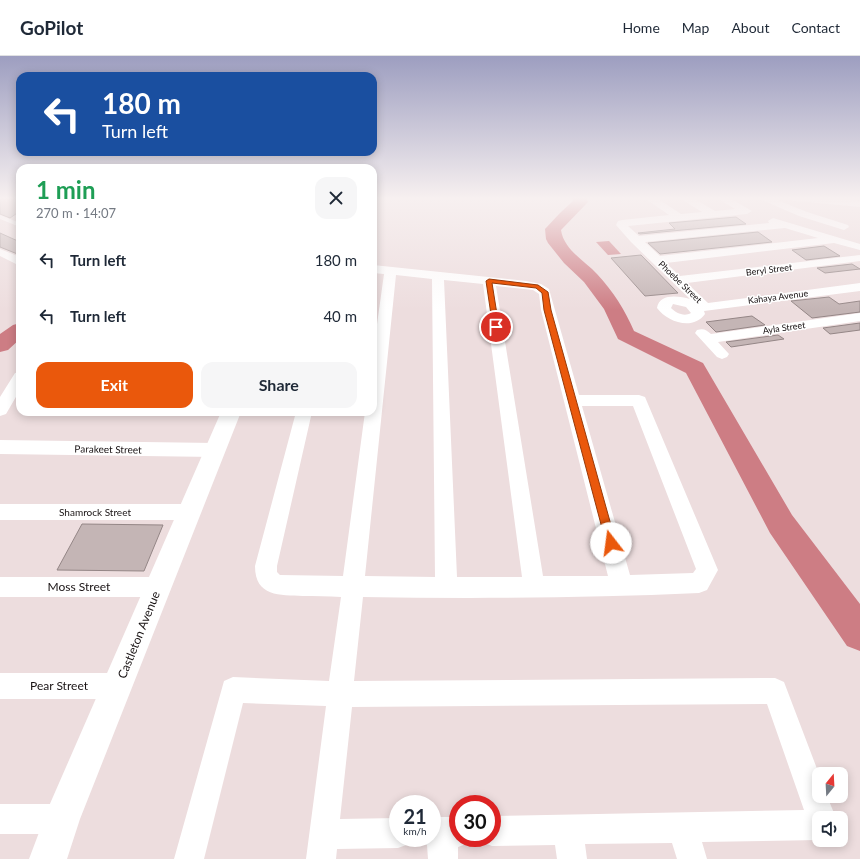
<!DOCTYPE html>
<meta charset="utf-8">
<style>
:root{--surface:#fff;--page:#f6f6f7;--text:#1f2937;--muted:#747a83;--line:#e0e1e3;--accent:#ea580c}
body{margin:0;font-family:Lato,sans-serif;background:var(--page);color:var(--text);height:100vh;display:flex;flex-direction:column;font-size:15px;white-space:nowrap}
*{box-sizing:border-box;margin:0}
p{font-size:13px;color:var(--muted)}
.icon{flex:none;width:22px;height:22px;fill:none;stroke:currentColor;stroke-width:2;stroke-linecap:round;stroke-linejoin:round}
.map{position:relative;flex:1;overflow:hidden}
.sheet{position:absolute;left:16px;top:108px;width:361px;height:252px;display:flex;flex-direction:column;background:var(--surface);border-radius:12px;box-shadow:0 2px 10px #0003}
.sheet>*{flex:none}
.top-card{position:absolute;left:16px;top:16px;width:361px;height:84px;border-radius:12px;box-shadow:0 2px 10px #0003;background:#1a4fa0;color:#fff;overflow:hidden}
.needle{width:26px;rotate:18deg}
.fabs{position:absolute;left:812px;top:711px;display:grid;gap:8px}
.fabs a{display:grid;place-items:center;width:36px;height:36px;border-radius:8px;background:var(--surface);box-shadow:0 2px 10px #0003;font-size:20px}
.speed{position:absolute;left:389px;top:739px;display:flex;gap:8px;font-size:20px;font-weight:700;text-align:center}
.speed>*{display:grid;place-content:center;width:52px;height:52px;border-radius:50%;background:var(--surface);box-shadow:0 2px 10px #0003;line-height:1}
.speed small{font-size:10px;font-weight:400}
.speed .limit{border:6px solid #d22;background:#fff;color:#111}
.pin{position:absolute;display:grid;place-items:center;width:34px;height:34px;color:#fff;margin:-17px;border:2px solid #fff;border-radius:50%;box-shadow:0 1px 4px #0007}
.me{position:absolute;width:44px;margin:-22px;rotate:345deg;stroke-linejoin:round;filter:drop-shadow(0 0 3px #0008)}
.turn{display:flex;align-items:center;gap:14px;height:84px;padding:0 20px;font-size:18px}
.turn .icon{width:52px;height:52px;stroke-width:2.5}
.turn b{display:block;font-size:28px;line-height:34px}
.round{display:grid;place-items:center;flex:none;width:42px;height:42px;border-radius:12px;background:var(--page)}
.head{display:flex;align-items:center;justify-content:space-between;height:68px;padding:0 20px}
h1{font-size:24px;font-weight:700;line-height:30px;color:#1e9e55}
.button{display:flex;gap:8px;margin-top:auto;padding:8px 20px}
.button a{flex:1;height:46px;border-radius:12px;background:var(--accent);color:#fff;font-size:16px;font-weight:700;line-height:46px;text-align:center}
.button a+a{background:var(--page);color:var(--text)}
ul{padding:0;list-style:none}
li{display:flex;align-items:center;gap:12px;height:56px;padding:0 20px}
li div{flex:1}
li b{display:block;font-size:15px}
li em{font-style:normal}
header{display:flex;align-items:center;gap:24px;box-sizing:border-box;height:56px;padding:0 20px;background:var(--surface);border-bottom:1px solid var(--line)}
header strong{font-size:19px}
nav{display:flex;gap:22px;margin-inline-start:auto;font-size:14px}
.map>svg:first-child{display:block}
.water{fill:#cd7d84}
.lines{fill:none;stroke-linecap:round;stroke-linejoin:round}
.river{fill:#cd7d84;fill-rule:evenodd}
.building{fill:#c4b5b5;stroke:#948686}
.lane{fill:#fff;fill-rule:evenodd}
.street{fill:#fff;fill-rule:evenodd}
.secondary{fill:#fff;fill-rule:evenodd}
.route{fill:#ea580c;stroke:#983908}
.labels{text-anchor:middle;stroke-width:3;stroke-linejoin:round;paint-order:stroke}
.far-street-label{font-size:9px;fill:#181213;stroke:#fff}
.street-label{font-size:10px;fill:#181213;stroke:#fff}
.near-street-label{font-size:12px;fill:#181213;stroke:#fff}
</style>
<header>
<strong>GoPilot</strong>
<nav><a>Home</a><a>Map</a><a>About</a><a>Contact</a></nav>
</header>
<div class="map">
<svg width="860" height="803" viewBox="0 0 860 803">
<rect width="100%" height="100%" fill="#edddde"/>
<path class="water" d="M 609,185 L 621,198 L 608,199 L 596,186 Z"/>
<g class="lines">
<path class="river" d="M 572,141 L 586,141 L 588,146 L 561,174 C 564,194 584,204 597,218 C 613,235 625,254 634,275 L 703,307 L 792,459 L 860,548 L 860,595 L 847,590 L 770,477 L 686,317 L 618,283 L 604,253 L 584,226 L 564,207 L 548,187 L 546,183 L 545,173 L 560,157 L 573,145 Z
M 20,267 L 20,283 L 8,294 L 0,296 L 0,278 L 13,269 Z"/>
</g>
<path class="building" d="M 5,141 L 20,141 L 20,155 L 10,162 L 0,158 L 0,144 Z
M 736,161 L 746,168 L 640,178 L 638,177 L 675,173 L 669,167 Z
M 758,176 L 772,186 L 660,198 L 648,187 Z
M 0,177 L 20,186 L 20,199 L 0,191 Z
M 824,190 L 840,200 L 806,204 L 792,194 Z
M 641,199 L 678,237 L 645,240 L 611,202 Z
M 852,208 L 860,213 L 825,217 L 817,212 Z
M 829,241 L 839,248 L 860,245 L 860,256 L 812,262 L 791,245 Z
M 752,260 L 765,269 L 716,276 L 706,266 Z
M 860,267 L 860,274 L 830,278 L 823,272 Z
M 778,279 L 784,283 L 731,291 L 726,286 Z
M 82,468 L 163,469 L 144,515 L 57,514 Z"/>
<g class="lines">
<path class="lane" d="M 0,141 L 3,141 L 0,143 Z
M 0,159 L 20,167 L 20,171 L 0,163 Z"/>
<path class="street" d="M 643,141 L 655,141 L 681,158 L 702,156 L 678,141 L 691,141 L 715,155 L 735,153 L 715,141 L 728,141 L 752,155 L 747,158 L 628,170 L 639,180 L 769,167 L 768,165 L 773,162 L 860,188 L 860,194 L 834,187 L 666,207 L 680,220 L 860,199 L 860,205 L 687,227 L 708,247 L 860,227 L 860,235 L 704,255 L 705,258 C 693,275 667,266 657,252 C 659,237 679,240 690,243 L 631,186 L 616,169 L 618,165 L 622,164 L 669,159 ZM 785,172 L 818,182 L 660,200 L 645,186 ZM 673,248 L 686,251 L 691,257 C 684,261 676,257 671,252 Z
M 755,141 L 773,143 L 772,141 L 816,141 L 860,145 L 860,151 L 775,143 L 807,156 L 848,169 L 849,171 L 844,174 L 799,160 Z
M 0,193 L 20,201 L 20,210 L 0,200 Z
M 373,209 L 526,225 L 541,228 L 549,233 L 579,339 L 639,339 L 645,341 L 718,514 L 707,534 L 699,537 C 587,542 475,543 363,541 L 354,625 L 775,622 L 784,626 L 819,718 L 819,740 L 827,740 L 836,762 L 819,762 L 819,784 L 702,786 L 707,803 L 677,803 L 672,787 L 585,788 L 587,803 L 557,803 L 555,789 L 492,790 L 481,786 L 480,782 L 492,782 L 492,760 L 804,754 L 767,648 L 352,651 L 340,763 L 398,762 L 398,782 L 411,782 L 409,788 L 398,792 L 337,793 L 336,803 L 306,803 L 326,650 L 243,647 L 204,803 L 174,803 L 224,625 L 233,621 L 329,625 L 341,541 C 328,540 315,540 303,540 C 280,539 255,541 255,510 L 296,356 L 312,356 L 277,510 L 277,516 L 280,519 L 343,520 L 365,356 L 373,356 L 373,297 L 384,218 L 373,217 ZM 396,219 L 432,223 L 435,521 L 365,520 ZM 444,224 L 483,228 L 522,521 L 457,521 ZM 496,230 L 533,234 L 539,238 L 541,254 L 608,520 L 543,520 ZM 582,350 L 633,350 L 696,513 L 693,517 L 630,519 Z
M 860,257 L 860,265 L 718,286 L 729,298 L 727,301 L 722,303 L 717,301 L 695,277 L 697,274 C 704,272 706,274 711,278 Z
M 20,316 L 20,334 L 6,358 L 0,360 L 0,341 L 15,317 Z
M 0,384 L 215,387 L 221,389 L 224,394 L 221,399 L 215,401 L 0,398 Z
M 0,448 L 190,448 L 197,450 L 200,456 L 197,462 L 190,464 L 0,464 Z
M 0,521 L 158,521 L 166,524 L 169,531 L 166,538 L 158,541 L 0,541 Z
M 0,617 L 118,617 L 127,621 L 131,630 L 127,639 L 118,643 L 0,643 Z
M 0,748 L 62,748 L 72,753 L 77,763 L 72,773 L 62,778 L 0,778 Z
M 432,761 L 458,761 L 458,782 L 470,782 L 469,787 L 458,791 L 458,803 L 428,803 L 427,789 L 421,787 L 420,782 L 432,782 Z"/>
<path class="secondary" d="M 221,356 L 241,356 L 80,763 L 67,803 L 29,803 L 49,750 Z"/>
</g>
<linearGradient id="sky" x2="0" y2="1"><stop stop-color="#9d9ec0"/><stop offset="0.56" stop-color="#f7f0f0"/><stop offset="1" stop-color="#f7f0f0" stop-opacity="0"/></linearGradient>
<rect width="860" height="254" fill="url(#sky)"/>
<path class="route" d="M 489,223 L 538,229 L 548,236 L 551,254 L 616,487 L 615,490 L 611,491 L 607,490 L 606,487 L 544,254 L 542,237 L 536,232 L 492,227 L 499,271 L 493,272 L 486,225 Z"/>
<g class="labels">
<g class="far-street-label">
<text transform="translate(769 214) rotate(-7)" y="3">Beryl Street</text>
<text transform="translate(680 226) rotate(44)" y="3">Phoebe Street</text>
<text transform="translate(778 241) rotate(-7)" y="3">Kahaya Avenue</text>
<text transform="translate(784 272) rotate(-8)" y="3">Ayla Street</text>
</g>
<g class="street-label">
<text transform="translate(108 393) rotate(1)" y="4">Parakeet Street</text>
<text x="95" y="460">Shamrock Street</text>
</g>
<g class="near-street-label">
<text x="79" y="535">Moss Street</text>
<text transform="translate(139 579) rotate(-68)" y="4">Castleton Avenue</text>
<text x="59" y="634">Pear Street</text>
</g>
</g>
</svg>
<div class="fabs">
<a><svg class="needle" viewBox="-14 -14 28 28"><path d="M0-13l5 13h-10z" fill="#e53935"/><path d="M0 13l5-13h-10z" fill="#747a83"/></svg></a>
<a><svg class="icon" aria-label="sound" viewBox="0 0 24 24"><path d="M4 9h4l5-4v14l-5-4H4zM17 9q2 3 0 6"/></svg></a>
</div>
<div class="speed"><div>21<small>km/h</small></div><div class="limit">30</div></div>
<div class="pin" style="left:496px;top:271px;background:#d93025"><svg class="icon" aria-label="arrive" viewBox="0 0 24 24"><path d="M6 21V4h12l-3 4 3 4H6"/></svg></div>
<svg class="me" style="left:611px;top:487px" viewBox="-20 -20 40 40"><circle r="19" fill="#fff"/><path d="M0-13L10 11 0 6-10 11z" fill="#ea580c"/></svg>
<div class="top-card">
<div class="turn"><svg class="icon" aria-label="left" viewBox="0 0 24 24"><path d="M17 20v-9H6M10 6l-5 5 5 5"/></svg><div><b>180 m</b>Turn left</div></div>
</div>
<section class="sheet">
<div class="head"><div><h1>1 min</h1><p>270 m · 14:07</p></div><a class="round"><svg class="icon" aria-label="close" viewBox="0 0 24 24"><path d="M6 6l12 12M18 6L6 18"/></svg></a></div>
<ul>
<li><svg class="icon" aria-label="left" viewBox="0 0 24 24"><path d="M17 20v-9H6M10 6l-5 5 5 5"/></svg><div><b>Turn left</b></div><em>180 m</em></li>
<li><svg class="icon" aria-label="left" viewBox="0 0 24 24"><path d="M17 20v-9H6M10 6l-5 5 5 5"/></svg><div><b>Turn left</b></div><em>40 m</em></li>
</ul>
<div class="button"><a>Exit</a><a>Share</a></div>
</section>
</div>
